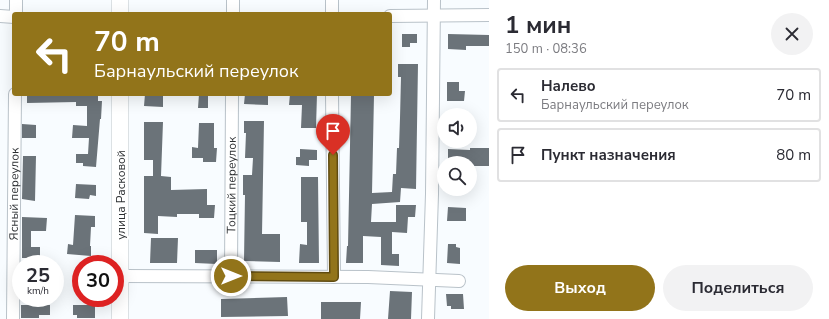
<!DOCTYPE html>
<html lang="ru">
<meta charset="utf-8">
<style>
:root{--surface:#fff;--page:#f2f2f3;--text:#2b2b33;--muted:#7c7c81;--line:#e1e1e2;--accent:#92741a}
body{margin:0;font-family:"Nunito Sans",sans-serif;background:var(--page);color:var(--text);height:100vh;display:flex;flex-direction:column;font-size:15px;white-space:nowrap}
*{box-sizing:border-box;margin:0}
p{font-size:13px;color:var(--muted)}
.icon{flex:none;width:22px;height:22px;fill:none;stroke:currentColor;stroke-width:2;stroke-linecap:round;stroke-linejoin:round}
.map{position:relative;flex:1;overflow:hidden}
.details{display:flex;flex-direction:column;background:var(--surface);width:340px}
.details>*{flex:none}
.guide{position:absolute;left:12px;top:12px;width:380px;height:84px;border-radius:4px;box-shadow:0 4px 16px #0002;background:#92741a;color:#fff;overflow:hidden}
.fabs{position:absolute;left:437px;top:108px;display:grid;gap:8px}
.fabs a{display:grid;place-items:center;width:40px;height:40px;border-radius:50%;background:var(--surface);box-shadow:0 4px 16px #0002;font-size:20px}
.speed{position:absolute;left:12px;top:255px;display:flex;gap:8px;font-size:20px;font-weight:700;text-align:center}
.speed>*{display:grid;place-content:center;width:52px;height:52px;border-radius:50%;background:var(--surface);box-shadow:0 4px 16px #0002;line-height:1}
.speed small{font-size:10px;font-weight:400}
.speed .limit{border:6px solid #d22;background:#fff;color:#111}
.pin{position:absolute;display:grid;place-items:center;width:34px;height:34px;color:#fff;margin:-41px -17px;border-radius:50% 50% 50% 0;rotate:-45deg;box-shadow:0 0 4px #0007}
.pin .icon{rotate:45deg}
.me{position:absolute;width:44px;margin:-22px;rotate:90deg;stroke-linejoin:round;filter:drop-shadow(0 0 3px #0008)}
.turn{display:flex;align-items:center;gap:14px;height:84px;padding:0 16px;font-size:18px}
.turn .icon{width:52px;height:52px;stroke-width:2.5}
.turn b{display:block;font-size:28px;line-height:34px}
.round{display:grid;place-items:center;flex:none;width:42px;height:42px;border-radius:21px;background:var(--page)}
.head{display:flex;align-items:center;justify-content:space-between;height:68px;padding:0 16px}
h1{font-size:24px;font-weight:700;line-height:30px}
.primary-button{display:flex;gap:8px;margin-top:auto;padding:8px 16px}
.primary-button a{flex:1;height:46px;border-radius:24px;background:var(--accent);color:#fff;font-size:16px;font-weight:700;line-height:46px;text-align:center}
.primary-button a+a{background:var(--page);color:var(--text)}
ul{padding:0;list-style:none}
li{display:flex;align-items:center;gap:12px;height:54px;margin:0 8px 6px;padding:0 8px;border:2px solid var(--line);border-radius:4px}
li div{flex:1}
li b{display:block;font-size:15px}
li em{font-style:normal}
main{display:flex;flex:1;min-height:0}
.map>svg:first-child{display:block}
.building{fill:#6b7379}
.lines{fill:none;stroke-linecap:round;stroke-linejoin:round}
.street-casing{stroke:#b9c2c9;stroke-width:14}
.secondary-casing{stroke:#b9c2c9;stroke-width:18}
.street{stroke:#fff;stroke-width:12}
.secondary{stroke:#fff;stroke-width:17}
.route-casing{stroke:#5f4b11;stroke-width:10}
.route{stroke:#92741a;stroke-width:7}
.labels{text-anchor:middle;stroke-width:4;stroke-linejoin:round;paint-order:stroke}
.street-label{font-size:12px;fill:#2c2f32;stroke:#fff}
</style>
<main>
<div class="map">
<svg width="489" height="319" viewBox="0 0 489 319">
<rect width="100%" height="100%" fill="#f8fcff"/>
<path class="building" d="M 402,34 L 417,34 L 417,43 L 410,43 L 410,47 L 402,47 Z
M 448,34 L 489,35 L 489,46 L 466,46 L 466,50 L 448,49 Z
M 398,64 L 418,64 L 416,189 L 401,188 L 400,202 L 372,204 L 371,222 L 396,222 L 396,205 L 416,205 L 415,217 L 408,217 L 407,233 L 392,232 L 392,254 L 399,254 L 399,266 L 381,265 L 381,237 L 363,236 L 363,263 L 346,263 L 347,246 L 348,246 L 351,95 L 374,95 L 372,193 L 392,192 L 393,174 L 396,174 L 397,148 L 399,148 L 400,118 L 401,77 L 398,77 Z
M 447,82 L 459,82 L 459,91 L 465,91 L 464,101 L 447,101 Z
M 27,94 L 98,94 L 98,101 L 102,101 L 101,119 L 100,119 L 96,167 L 83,166 L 83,163 L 76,163 L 76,154 L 88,154 L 89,138 L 72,138 L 73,125 L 87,126 L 87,106 L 76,106 L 76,102 L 27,103 Z
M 145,94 L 163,94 L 163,107 L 144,106 Z
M 199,94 L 208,94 L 208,108 L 198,108 Z
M 245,94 L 268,94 L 268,105 L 244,104 Z
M 290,94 L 317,94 L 316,128 L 301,128 L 302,105 L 289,105 Z
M 244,121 L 264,121 L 262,234 L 280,234 L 280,262 L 244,261 L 245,195 L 243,195 L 243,175 L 252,175 L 253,158 L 245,158 L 246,133 L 244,133 Z
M 144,122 L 163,122 L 161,176 L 171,177 L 171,190 L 207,189 L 207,205 L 215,205 L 214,218 L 199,218 L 199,214 L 177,214 L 177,217 L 158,216 L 158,234 L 144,233 L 144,176 L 153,176 L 153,160 L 144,160 Z
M 199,123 L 214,123 L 214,148 L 217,148 L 216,162 L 203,162 L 203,158 L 192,158 L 192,147 L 198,148 Z
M 22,124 L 36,125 L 36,138 L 22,138 Z
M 470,148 L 489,148 L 489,166 L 470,166 L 470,163 L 448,163 L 448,149 L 470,150 Z
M 300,149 L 317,150 L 317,160 L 309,160 L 309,166 L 296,165 L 296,157 L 300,157 Z
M 23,156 L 36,156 L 35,201 L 22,199 Z
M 301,177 L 318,177 L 319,263 L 299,263 L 300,244 L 307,245 L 307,222 L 301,222 Z
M 76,184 L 96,185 L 96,196 L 90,195 L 89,199 L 75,198 Z
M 448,207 L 466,208 L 466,221 L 447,221 Z
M 75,215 L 95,216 L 95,227 L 91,227 L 90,246 L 91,246 L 91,256 L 67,254 L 68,244 L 73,245 Z
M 22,217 L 47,218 L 46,231 L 31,231 L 31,247 L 40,247 L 40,258 L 22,258 Z
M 151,238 L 178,238 L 177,263 L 150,263 Z
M 448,244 L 456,244 L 456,247 L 460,248 L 460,264 L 447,263 Z
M 195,250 L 217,250 L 217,264 L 195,263 Z
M 390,291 L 412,292 L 411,319 L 388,319 Z
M 446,294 L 463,294 L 464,309 L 451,309 L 451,306 L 447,306 Z
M 287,297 L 288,316 L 221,317 L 221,299 Z
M 321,302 L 361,302 L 360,319 L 321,319 Z
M 21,305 L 50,305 L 50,315 L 39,315 L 39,318 L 21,318 Z
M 73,305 L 95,305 L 95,318 L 77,318 L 77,315 L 73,315 Z"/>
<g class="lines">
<g class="street-casing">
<g id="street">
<path d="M 16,0 L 16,14"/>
<path d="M 233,14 L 233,0"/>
<path d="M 332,14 L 332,0"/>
<path d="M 0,16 L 14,17"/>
<path d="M 390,16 L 489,15"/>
<path d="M 332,94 L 334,277"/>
<path d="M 121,276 L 368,277 L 459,281"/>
<path id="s1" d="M 231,276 L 232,94"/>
<path id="s2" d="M 13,319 L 15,94"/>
<path d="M 428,319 L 432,194 L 434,0"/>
</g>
</g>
<g class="secondary-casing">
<path id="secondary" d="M 120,14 L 120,0
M 120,319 L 120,94"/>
</g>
<use href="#street" class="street"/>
<use href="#secondary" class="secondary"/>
</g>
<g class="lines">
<g class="route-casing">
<path id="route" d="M 231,276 L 334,277 L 333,155"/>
</g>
<use href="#route" class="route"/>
</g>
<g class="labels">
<g class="street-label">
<text dy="4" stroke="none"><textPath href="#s1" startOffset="91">Тоцкий переулок</textPath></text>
<text dy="4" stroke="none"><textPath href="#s2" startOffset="125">Ясный переулок</textPath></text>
<text transform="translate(121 195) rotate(-90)" y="4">улица Расковой</text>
</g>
</g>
</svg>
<div class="fabs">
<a><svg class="icon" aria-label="sound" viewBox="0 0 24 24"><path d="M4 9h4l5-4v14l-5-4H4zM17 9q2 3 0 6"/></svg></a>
<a><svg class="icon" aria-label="search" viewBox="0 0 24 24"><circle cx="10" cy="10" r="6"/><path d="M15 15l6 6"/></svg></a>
</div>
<div class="speed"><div>25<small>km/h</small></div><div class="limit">30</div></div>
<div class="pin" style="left:333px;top:155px;background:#d93025"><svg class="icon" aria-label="arrive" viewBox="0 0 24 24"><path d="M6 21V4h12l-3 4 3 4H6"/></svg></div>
<svg class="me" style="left:231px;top:276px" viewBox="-20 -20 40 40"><circle r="17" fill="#92741a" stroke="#fff" stroke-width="3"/><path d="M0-11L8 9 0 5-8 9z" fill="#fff"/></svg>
<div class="guide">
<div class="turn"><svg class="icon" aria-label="left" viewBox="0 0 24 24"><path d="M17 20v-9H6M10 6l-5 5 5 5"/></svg><div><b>70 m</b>Барнаульский переулок</div></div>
</div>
</div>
<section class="details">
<div class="head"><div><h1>1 мин</h1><p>150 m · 08:36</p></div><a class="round"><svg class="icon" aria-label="close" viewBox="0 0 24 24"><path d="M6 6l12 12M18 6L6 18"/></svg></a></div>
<ul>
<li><svg class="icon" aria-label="left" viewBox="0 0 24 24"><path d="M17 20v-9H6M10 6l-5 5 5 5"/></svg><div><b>Налево</b><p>Барнаульский переулок</p></div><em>70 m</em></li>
<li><svg class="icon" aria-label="arrive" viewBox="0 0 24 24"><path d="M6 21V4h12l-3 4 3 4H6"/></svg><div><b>Пункт назначения</b></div><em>80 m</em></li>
</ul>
<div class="primary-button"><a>Выход</a><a>Поделиться</a></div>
</section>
</main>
